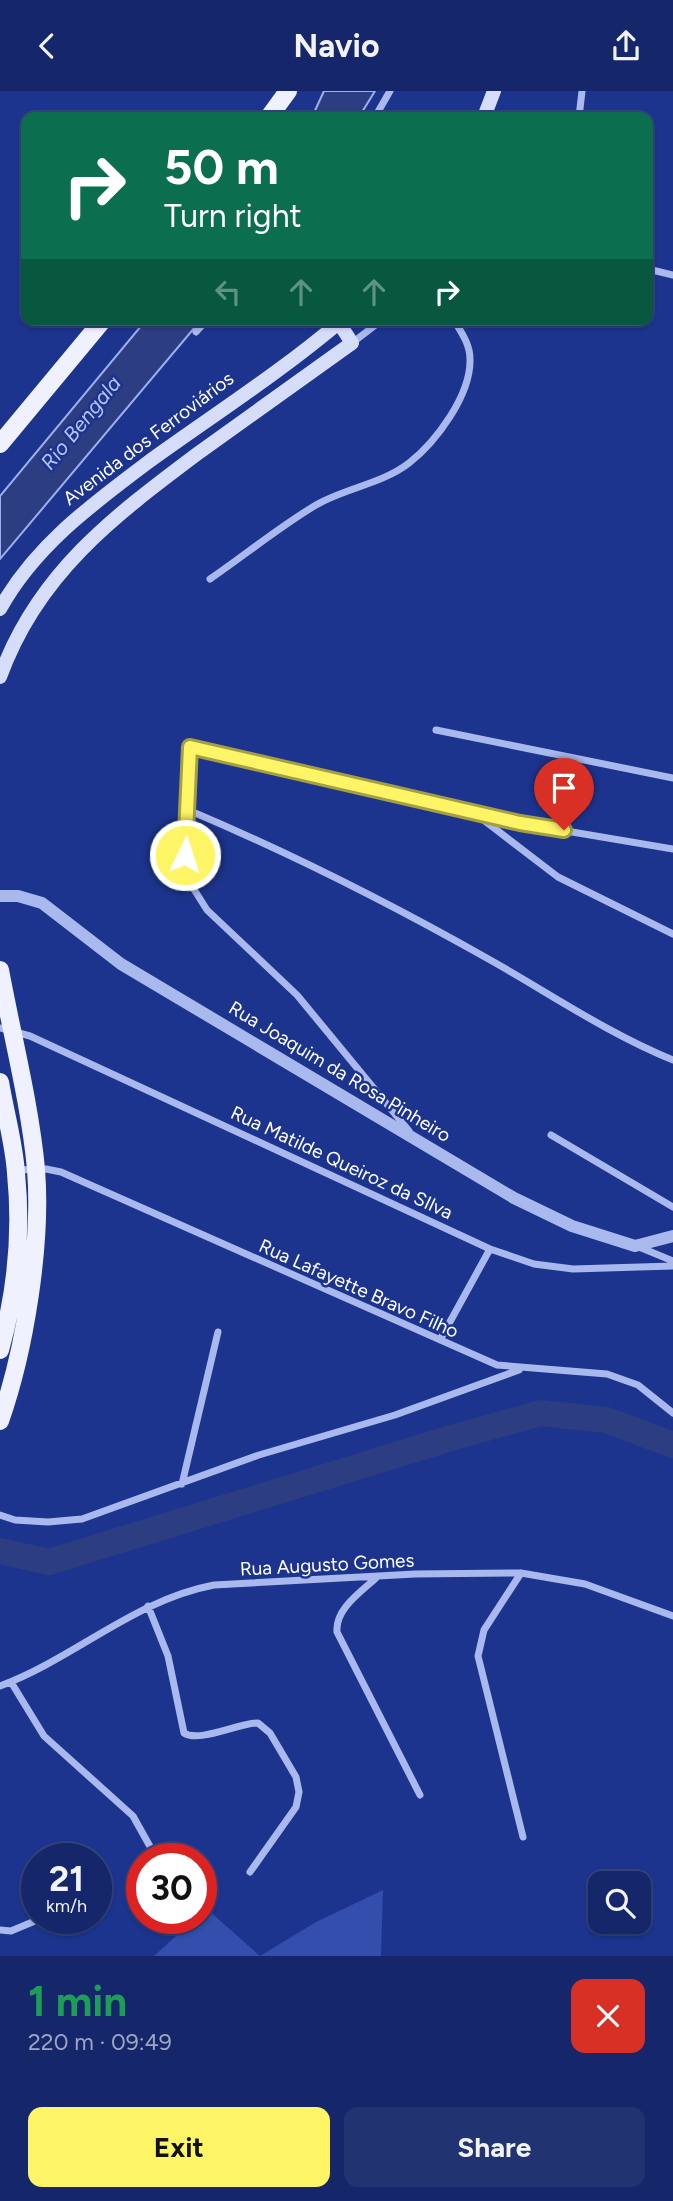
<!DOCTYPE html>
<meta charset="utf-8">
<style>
:root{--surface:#15276a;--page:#223372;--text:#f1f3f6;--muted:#9da5c1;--line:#34447e;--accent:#fdf466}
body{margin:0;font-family:Figtree,sans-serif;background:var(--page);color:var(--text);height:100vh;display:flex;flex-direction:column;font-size:26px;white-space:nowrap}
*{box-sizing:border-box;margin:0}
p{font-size:23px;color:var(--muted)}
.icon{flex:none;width:38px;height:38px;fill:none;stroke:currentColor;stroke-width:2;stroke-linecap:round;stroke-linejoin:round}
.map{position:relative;height:1865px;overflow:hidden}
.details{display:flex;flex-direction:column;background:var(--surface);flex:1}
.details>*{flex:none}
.hud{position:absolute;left:21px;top:21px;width:632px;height:214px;border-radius:14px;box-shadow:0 2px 5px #0004,0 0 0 2px var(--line);background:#0b6e4f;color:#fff;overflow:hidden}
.tools{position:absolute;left:588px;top:1780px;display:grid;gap:14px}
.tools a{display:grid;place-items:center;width:63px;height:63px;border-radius:14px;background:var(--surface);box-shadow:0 2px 5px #0004,0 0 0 2px var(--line);font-size:35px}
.speed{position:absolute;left:21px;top:1752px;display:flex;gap:14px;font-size:35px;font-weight:700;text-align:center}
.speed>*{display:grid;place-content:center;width:91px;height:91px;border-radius:50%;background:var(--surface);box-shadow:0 2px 5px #0004,0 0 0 2px var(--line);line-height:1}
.speed small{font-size:18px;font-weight:400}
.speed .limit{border:10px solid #d22;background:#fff;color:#111}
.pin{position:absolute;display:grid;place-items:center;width:60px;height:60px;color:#fff;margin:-72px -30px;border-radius:50% 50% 50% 0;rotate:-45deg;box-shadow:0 0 7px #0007}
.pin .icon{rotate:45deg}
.me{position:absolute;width:77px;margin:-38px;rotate:4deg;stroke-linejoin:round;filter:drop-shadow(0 0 5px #0008)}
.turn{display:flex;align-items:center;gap:24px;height:147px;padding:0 28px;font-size:32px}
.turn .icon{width:91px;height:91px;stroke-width:2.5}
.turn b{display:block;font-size:49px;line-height:60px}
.lanes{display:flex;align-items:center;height:66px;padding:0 28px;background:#0003;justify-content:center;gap:35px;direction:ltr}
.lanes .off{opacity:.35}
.round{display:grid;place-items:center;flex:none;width:74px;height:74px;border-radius:14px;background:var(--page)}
.head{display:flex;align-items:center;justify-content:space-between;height:119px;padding:0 28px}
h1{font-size:42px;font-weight:700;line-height:52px;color:#1e9e55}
.primary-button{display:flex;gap:14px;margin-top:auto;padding:14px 28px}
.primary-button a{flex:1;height:80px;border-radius:14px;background:var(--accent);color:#111;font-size:28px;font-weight:700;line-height:80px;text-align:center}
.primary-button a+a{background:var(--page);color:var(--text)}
header{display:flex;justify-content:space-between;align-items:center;height:91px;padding:0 28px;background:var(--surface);font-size:32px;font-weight:700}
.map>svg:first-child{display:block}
.green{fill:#334eac}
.water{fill:#2d3d81;stroke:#9cafef;stroke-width:2}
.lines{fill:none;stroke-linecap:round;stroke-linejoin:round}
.river{stroke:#2d3d81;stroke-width:26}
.minor{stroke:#a9b8ed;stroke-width:7}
.tertiary{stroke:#a9b8ed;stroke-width:12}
.secondary{stroke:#d5ddf9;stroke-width:14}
.primary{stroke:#eff1ff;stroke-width:18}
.route-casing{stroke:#a49f42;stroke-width:18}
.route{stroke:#fdf466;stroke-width:12}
.labels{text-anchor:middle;stroke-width:5;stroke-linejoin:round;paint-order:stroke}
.street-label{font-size:19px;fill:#fff;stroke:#1c348d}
.water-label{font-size:21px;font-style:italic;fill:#b4c3f4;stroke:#1c348d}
</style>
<header><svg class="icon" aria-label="back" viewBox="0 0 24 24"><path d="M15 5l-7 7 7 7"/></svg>Navio<svg class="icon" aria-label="share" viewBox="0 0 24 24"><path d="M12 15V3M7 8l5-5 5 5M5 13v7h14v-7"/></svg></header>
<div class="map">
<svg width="673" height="1865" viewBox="0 0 673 1865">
<rect width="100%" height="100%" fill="#1c348d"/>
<path class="green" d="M 383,1799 L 381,1865 L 154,1865 L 196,1827 L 201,1827 L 207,1818 L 260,1865 L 316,1831 Z"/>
<path class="water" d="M 324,0 L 375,0 L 359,26 L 312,26 Z
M 146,229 L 201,229 L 0,468 L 0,405 Z"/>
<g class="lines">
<path class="river" d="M 0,1460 L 49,1471 L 451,1347 L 541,1322 L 606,1329 L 673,1354"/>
<path class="minor" d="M 375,26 L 390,0
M 579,26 L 582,0
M 648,178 L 673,184
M 196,241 L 207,229
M 352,252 L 382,229
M 210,488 C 245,464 279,436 316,414 C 345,397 382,393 409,372 C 436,351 471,304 470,268 C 470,253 461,241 454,229
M 436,639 L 673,687
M 188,719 C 293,763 393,814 492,870 C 552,904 609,943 673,969
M 477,724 L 558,786 L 673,843
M 0,937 L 30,945 L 490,1158 L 534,1173 L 573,1178 L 673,1175
M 409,1040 L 297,904 L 207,819 L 190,792 L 185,764 L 190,656 L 519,732 L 673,758
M 551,1044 L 673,1116
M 17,1079 L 46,1078 L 61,1081 L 497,1274 L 607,1283 L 638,1294 L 673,1322
M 639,1156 L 673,1170
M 440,1249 L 490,1158
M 182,1393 L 218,1241
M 0,1424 L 15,1429 L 48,1431 L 82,1428 L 259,1364 L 395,1324 L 519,1279
M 521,1482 L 484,1539 L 478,1565 L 523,1746
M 376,1487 C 361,1501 335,1518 337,1541 L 420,1704
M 148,1515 L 168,1565 L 184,1642 C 199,1652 239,1632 258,1632 L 270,1642 L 296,1686 L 299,1701 L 296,1716 L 250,1781
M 11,1591 L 44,1645 L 133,1725 L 157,1768
M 0,1595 C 75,1567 134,1509 214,1494 L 415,1483 L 521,1482 L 585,1493 L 673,1525
M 0,1839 L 11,1840 L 42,1827"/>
<path class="tertiary" d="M 0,805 L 18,805 L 42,812 L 121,873 L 514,1107 L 572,1135 L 635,1155 L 673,1145"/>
<path class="secondary" d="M 484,26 L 494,0
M 0,518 C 34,456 91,414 147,372 C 212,325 281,281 342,229
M 0,586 C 37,483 113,426 197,363 C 248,326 300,289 352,252 L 339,232"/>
<path class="primary" d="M 269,26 L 288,0
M 0,353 L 103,229
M 0,879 C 12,944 30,1013 36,1078 C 42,1153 25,1259 0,1330
M 0,991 C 5,1021 14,1052 16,1082 C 22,1142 16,1202 0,1259"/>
</g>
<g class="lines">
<g class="route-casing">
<path id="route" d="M 185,764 L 190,656 L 520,732 L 564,739"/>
</g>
<use href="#route" class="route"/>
</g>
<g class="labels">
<g class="street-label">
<text transform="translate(148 347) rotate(-37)" y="7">Avenida dos Ferroviários</text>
<text transform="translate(340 980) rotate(31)" y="7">Rua Joaquim da Rosa Pinheiro</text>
<text transform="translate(342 1071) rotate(25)" y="7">Rua Matilde Queiroz da SIlva</text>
<text transform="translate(359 1197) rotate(24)" y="7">Rua Lafayette Bravo Filho</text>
<text transform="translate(327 1473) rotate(-3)" y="7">Rua Augusto Gomes</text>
</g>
<g class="water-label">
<text transform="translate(81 332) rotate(-51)" y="7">Rio Bengala</text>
</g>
</g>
</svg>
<div class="tools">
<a><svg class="icon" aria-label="search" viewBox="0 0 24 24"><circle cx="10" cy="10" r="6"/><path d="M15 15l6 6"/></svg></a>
</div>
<div class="speed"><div>21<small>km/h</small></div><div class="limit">30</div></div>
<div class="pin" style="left:564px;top:739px;background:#d93025"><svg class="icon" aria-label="arrive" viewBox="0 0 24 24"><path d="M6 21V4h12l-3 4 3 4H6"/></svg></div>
<svg class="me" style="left:185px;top:764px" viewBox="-20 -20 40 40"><circle r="17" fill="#fdf466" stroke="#fff" stroke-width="3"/><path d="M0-11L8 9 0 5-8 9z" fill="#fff"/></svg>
<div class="hud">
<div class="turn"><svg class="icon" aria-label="right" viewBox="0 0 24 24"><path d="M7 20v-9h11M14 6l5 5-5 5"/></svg><div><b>50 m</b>Turn right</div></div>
<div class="lanes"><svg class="icon off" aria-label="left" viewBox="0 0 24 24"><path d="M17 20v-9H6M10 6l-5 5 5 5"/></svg><svg class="icon off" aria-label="ahead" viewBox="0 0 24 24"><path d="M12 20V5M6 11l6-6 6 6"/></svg><svg class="icon off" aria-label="ahead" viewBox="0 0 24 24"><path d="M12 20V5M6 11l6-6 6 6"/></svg><svg class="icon" aria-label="right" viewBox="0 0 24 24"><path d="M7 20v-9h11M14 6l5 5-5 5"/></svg></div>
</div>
</div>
<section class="details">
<div class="head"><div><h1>1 min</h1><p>220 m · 09:49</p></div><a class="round" style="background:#d93025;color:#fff"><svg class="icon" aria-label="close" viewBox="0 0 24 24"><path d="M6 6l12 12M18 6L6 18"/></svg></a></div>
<div class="primary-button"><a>Exit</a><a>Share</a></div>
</section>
